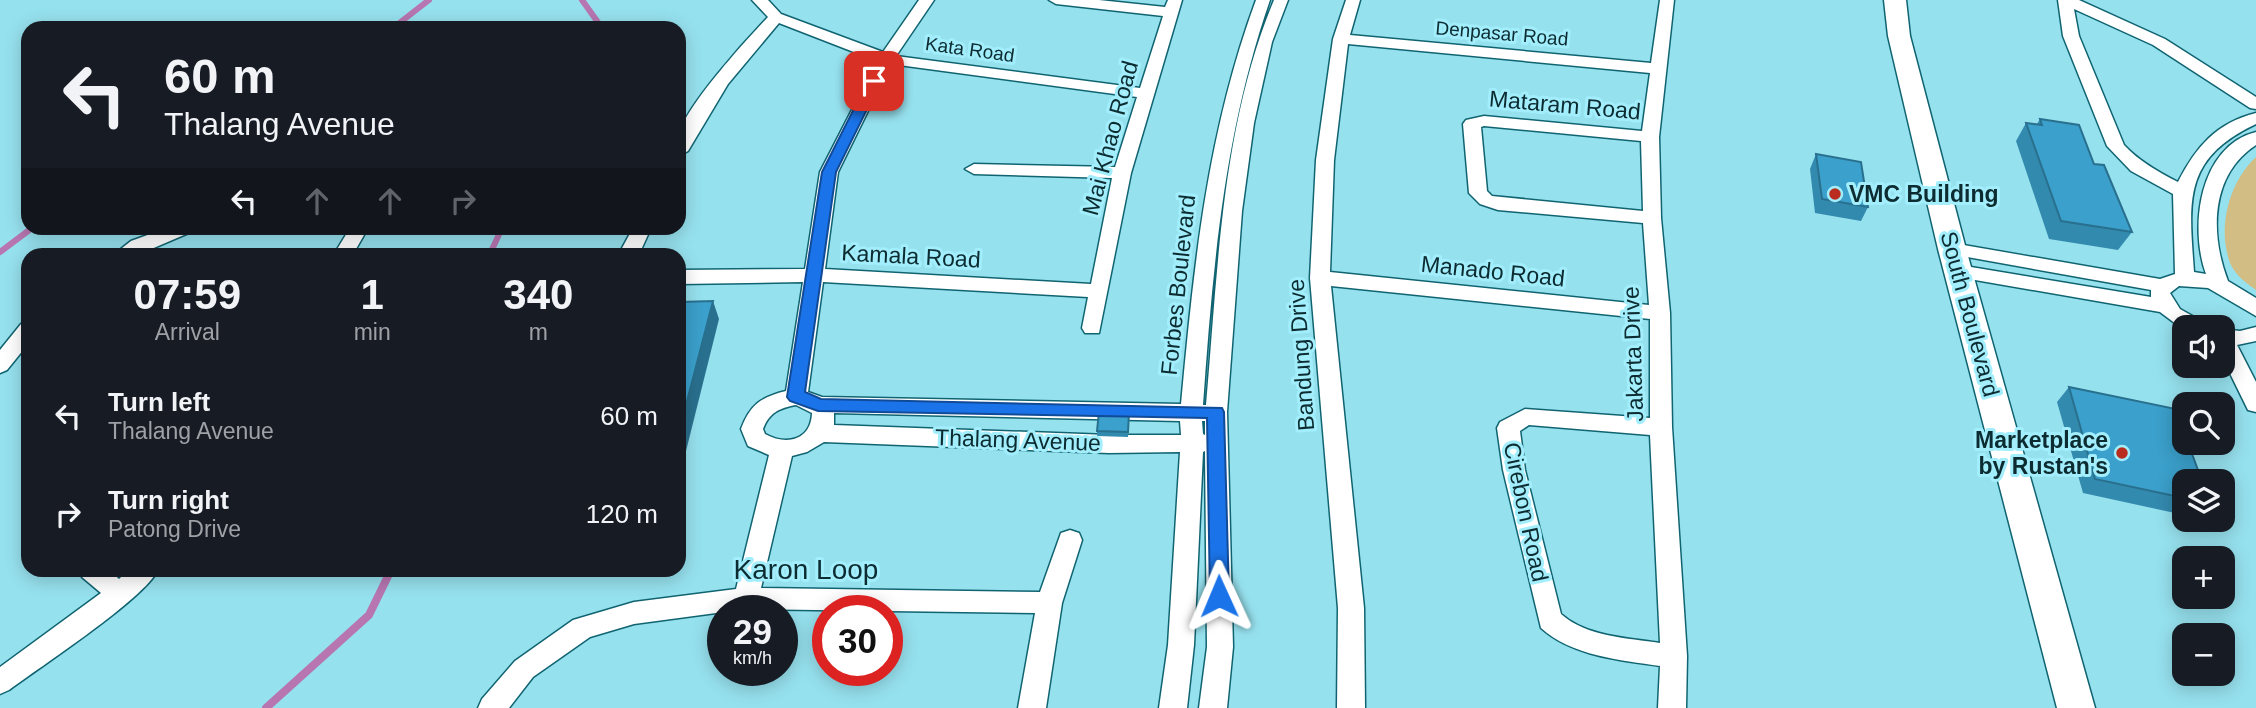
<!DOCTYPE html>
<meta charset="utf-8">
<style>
:root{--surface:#171b24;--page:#242831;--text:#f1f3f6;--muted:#9ea1a6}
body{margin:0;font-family:Helvetica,sans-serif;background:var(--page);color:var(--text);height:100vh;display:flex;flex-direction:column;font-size:26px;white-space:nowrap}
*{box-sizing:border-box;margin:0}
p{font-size:23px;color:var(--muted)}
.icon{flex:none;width:38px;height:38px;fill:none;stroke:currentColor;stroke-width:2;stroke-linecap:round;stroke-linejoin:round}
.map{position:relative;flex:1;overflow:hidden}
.sheet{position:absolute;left:21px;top:248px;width:665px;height:329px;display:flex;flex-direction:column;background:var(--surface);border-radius:21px;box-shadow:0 4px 18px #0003}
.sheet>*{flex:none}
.hud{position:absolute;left:21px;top:21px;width:665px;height:214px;border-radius:21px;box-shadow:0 4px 18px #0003;background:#171b24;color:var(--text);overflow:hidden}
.fabs{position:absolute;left:2172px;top:315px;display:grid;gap:14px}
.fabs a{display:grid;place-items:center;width:63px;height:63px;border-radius:14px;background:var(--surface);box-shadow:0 4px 18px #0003;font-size:35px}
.speed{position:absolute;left:707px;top:595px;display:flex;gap:14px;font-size:35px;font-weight:700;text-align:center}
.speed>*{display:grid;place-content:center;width:91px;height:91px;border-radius:50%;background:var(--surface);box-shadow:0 4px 18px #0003;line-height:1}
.speed small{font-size:18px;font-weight:400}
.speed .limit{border:10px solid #d22;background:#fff;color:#111}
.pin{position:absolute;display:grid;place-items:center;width:60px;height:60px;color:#fff;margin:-30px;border-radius:14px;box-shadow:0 4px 10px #0006}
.me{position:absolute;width:77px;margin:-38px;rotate:359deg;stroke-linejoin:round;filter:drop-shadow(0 0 5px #0008)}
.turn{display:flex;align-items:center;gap:24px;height:147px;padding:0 28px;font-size:32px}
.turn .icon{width:91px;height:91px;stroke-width:2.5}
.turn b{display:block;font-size:49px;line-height:60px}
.lanes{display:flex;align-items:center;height:66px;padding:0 28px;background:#0003;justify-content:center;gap:35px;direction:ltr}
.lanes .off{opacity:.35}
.eta{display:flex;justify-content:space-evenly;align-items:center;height:119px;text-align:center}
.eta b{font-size:42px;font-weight:600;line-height:49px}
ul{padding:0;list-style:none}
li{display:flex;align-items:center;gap:21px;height:98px;padding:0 28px}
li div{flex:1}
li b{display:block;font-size:26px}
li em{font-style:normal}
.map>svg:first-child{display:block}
.green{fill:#d2bd84}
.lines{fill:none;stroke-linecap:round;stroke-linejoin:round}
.stream-far1{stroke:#b776b0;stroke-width:6}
.stream{stroke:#b776b0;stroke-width:8}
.street-casing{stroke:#106471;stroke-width:3}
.secondary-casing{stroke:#106471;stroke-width:3}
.street{fill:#fff;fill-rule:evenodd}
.secondary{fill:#fff;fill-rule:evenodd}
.wall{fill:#338aaf}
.shaded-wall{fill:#29708e}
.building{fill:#3ba0cb;stroke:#29708e;stroke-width:2}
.route{fill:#1a73e8;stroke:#114b97;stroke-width:2}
.poi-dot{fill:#ba2d1e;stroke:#a3eefc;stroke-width:2.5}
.labels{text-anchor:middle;stroke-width:6;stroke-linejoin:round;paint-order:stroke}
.far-street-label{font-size:19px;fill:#0c2c31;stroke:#a3eefc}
.street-label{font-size:23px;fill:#0c2c31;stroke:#a3eefc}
.poi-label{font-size:23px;font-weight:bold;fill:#0c2c31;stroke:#a3eefc;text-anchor:start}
.near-street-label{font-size:28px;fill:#0c2c31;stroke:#a3eefc}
</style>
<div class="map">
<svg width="2256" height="708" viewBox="0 0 2256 708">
<rect width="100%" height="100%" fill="#96e1ee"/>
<path class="green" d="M 2256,157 L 2256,290 C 2246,283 2235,275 2230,263 C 2217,227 2229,182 2256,157 Z"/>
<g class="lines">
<path class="stream-far1" d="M 582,0 L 602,28
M 393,28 L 429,0
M 0,252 L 32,228
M 489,256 L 502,228"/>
<path class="stream" d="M 266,708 L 369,615 L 391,570"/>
<g class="street-casing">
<path id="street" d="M 752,0 L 768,0 L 781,14 L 883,52 L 919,0 L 934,0 L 896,56 L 1140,88 L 1163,16 L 1056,4 L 1049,0 L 1099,0 L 1165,7 L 1168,0 L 1182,0 L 1131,173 L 1099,333 L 1085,333 L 1082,328 L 1088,297 L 823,282 L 808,392 L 822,397 L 1181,404 C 1194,265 1207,133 1256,0 L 1270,0 C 1224,133 1213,265 1203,405 L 1206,405 C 1218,270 1221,127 1274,0 L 1288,0 L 1272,42 L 1254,123 L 1242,211 L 1227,412 L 1233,647 L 1227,708 L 1199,708 L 1207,647 L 1205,451 L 1203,452 L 1194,645 L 1187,708 L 1159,708 L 1168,645 L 1180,452 L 1109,453 L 824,442 L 807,452 L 792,456 L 761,588 L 1040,592 L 1061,533 L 1070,530 L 1079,533 L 1082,540 L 1062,603 L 1046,708 L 1018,708 L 1035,613 L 746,609 L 634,624 L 590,637 L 533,677 L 509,708 L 478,708 L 482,699 L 515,661 L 573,620 L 634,602 L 736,589 L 769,455 L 748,446 L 741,429 C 750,405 761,397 786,391 L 803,282 L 679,284 L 679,270 L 805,269 L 820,172 L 877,61 L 779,23 L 728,84 L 688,151 L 679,156 C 679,150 677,141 679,134 C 686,106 746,40 768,17 ZM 891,64 L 1137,97 L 1115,167 L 974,164 L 965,169 L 974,174 L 1112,178 L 1091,284 L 825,269 L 838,172 ZM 796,405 L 812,413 C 811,440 787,446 765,434 L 763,429 C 769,413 779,408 796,405 ZM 834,413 L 1180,421 L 1181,435 L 1109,435 L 834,425 ZM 1202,421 L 1205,421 L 1205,435 L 1203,434 Z
M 1346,0 L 1360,0 L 1350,35 L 1651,63 L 1660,0 L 1674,0 L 1659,137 L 1661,218 L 1670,313 L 1672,427 L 1687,656 L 1686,708 L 1658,708 L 1660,666 C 1620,660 1572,656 1541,628 L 1503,470 L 1497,428 L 1500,422 L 1525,409 L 1650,418 L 1650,319 L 1331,286 L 1364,608 L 1365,708 L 1337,708 L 1338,608 L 1310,278 L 1316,160 L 1333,39 ZM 1348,44 L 1650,73 L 1642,131 L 1484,116 L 1466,120 L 1463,124 L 1469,193 L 1480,204 L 1498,210 L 1643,223 L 1649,305 L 1330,272 L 1334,160 ZM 1484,126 L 1641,141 L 1643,211 L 1492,196 L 1487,191 L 1481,127 ZM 1529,425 L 1650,435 L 1660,643 C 1628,638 1587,637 1561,614 L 1525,470 L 1520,431 Z
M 2058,0 L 2079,0 L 2165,39 L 2256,97 L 2256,109 L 2250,108 L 2153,45 L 2074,9 L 2079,36 L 2124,145 C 2139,161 2158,172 2178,182 C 2196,147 2216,123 2256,113 L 2256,124 C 2182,159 2189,201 2194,272 L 2206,274 C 2189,228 2199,146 2256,132 L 2256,145 C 2210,175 2210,234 2228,281 L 2256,298 L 2256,316 L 2208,288 L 2179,286 L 2170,293 L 2180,309 L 2203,322 L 2206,327 L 2184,327 L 2184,330 L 2160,312 L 1952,276 L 1949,271 L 1952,266 L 1959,265 L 2151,297 L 2151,290 L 1945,253 L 1942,249 L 1945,245 L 1952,243 L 2160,279 L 2175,274 L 2173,194 L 2131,171 L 2107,146 L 2063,36 Z
M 167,228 L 193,228 L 191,232 L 135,256 L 112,256 L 131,241 Z
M 350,228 L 368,228 L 352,256 L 333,256 Z
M 633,228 L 651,228 L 641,250 L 644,256 L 625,256 L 621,250 Z
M 28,322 L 28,344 L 7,370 L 0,373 L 0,350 L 21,324 Z
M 2256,327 L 2256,341 L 2237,345 L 2256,382 L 2256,412 L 2248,410 L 2222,357 L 2222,329 L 2240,331 Z
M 79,570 L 109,570 L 119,579 L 128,570 L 158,570 C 144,599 40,667 9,690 L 0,694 L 0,667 L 101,593 L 82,577 Z"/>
</g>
<g class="secondary-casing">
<path id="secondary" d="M 1884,0 L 1906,0 L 1910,36 L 1966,249 L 2095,708 L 2057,708 L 1938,249 L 1888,36 Z"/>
</g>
<use href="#street" class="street"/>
<use href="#secondary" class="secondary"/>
</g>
<path class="wall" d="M 2040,119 L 2094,164 L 2132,232 L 2118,250 L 2049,239 L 2016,141 L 2026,123 L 2037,124 Z
M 1816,154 L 1868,207 L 1861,221 L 1815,213 L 1810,169 Z
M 2069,387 L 2184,481 L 2184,515 L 2083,493 L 2057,402 Z
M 1129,413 L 1128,437 L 1097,436 L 1097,431 Z"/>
<path class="shaded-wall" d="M 713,301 L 719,319 L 679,479 L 679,432 Z"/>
<path class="building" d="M 2040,119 L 2079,125 L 2094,164 L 2104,165 L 2132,232 L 2061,221 L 2026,123 L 2042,125 Z
M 1816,154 L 1861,162 L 1868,207 L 1822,199 Z
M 713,301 L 679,432 L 679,302 Z
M 2069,387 L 2176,409 L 2184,431 L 2184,443 L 2188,443 L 2202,481 L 2184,481 L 2184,498 L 2095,479 Z
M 1099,412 L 1129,413 L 1128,432 L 1097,431 Z"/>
<path class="route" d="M 874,77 L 881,81 L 836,172 L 805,392 L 821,399 L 1222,408 L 1224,412 L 1229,596 L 1226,602 L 1219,604 L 1213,602 L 1210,596 L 1207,418 L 818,411 L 790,401 L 787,397 L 822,172 L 868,81 Z"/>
<g class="poi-dot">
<circle cx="1835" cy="194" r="7"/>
<circle cx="2122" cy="453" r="7"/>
</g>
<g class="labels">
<g class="far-street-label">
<text transform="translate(1502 33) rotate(5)" y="7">Denpasar Road</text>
<text transform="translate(970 49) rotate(8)" y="7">Kata Road</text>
</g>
<g class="street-label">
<text transform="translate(1565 105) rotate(5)" y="8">Mataram Road</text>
<text transform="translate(1110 138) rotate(-75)" y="8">Mai Khao Road</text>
<text transform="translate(911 256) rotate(3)" y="8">Kamala Road</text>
<text transform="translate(1493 271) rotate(6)" y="8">Manado Road</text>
<text transform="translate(1178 285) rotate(-84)" y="8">Forbes Boulevard</text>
<text transform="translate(1970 314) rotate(75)" y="8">South Boulevard</text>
<text transform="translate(1633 354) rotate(-92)" y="8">Jakarta Drive</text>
<text transform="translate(1301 355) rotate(-94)" y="8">Bandung Drive</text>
<text transform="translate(1018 440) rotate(2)" y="8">Thalang Avenue</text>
<text transform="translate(1526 512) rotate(78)" y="8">Cirebon Road</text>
</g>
<g class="poi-label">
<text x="1849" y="202">VMC Building</text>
<text x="2108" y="448" text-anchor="end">Marketplace<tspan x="2108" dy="26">by Rustan's</tspan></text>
</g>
<g class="near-street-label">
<text x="806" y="579">Karon Loop</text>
</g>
</g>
</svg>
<div class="fabs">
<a><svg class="icon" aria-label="sound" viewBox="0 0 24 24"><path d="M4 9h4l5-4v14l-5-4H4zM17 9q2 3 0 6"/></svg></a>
<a><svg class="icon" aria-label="search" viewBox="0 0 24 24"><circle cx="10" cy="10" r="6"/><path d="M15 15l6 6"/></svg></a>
<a><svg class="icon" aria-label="layers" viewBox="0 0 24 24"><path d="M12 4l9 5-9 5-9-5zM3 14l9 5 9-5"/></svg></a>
<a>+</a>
<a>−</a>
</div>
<div class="speed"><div>29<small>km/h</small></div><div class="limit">30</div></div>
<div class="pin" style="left:874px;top:81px;background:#d93025"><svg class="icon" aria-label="arrive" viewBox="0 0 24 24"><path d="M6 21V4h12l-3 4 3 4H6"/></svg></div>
<svg class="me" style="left:1219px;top:596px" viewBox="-20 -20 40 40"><path d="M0-17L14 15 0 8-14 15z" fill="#1a73e8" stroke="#fff" stroke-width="4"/></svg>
<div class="hud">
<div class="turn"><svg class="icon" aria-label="left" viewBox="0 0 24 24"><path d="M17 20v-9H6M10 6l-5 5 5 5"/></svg><div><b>60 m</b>Thalang Avenue</div></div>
<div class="lanes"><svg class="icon" aria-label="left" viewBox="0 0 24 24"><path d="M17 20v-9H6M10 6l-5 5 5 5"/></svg><svg class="icon off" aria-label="ahead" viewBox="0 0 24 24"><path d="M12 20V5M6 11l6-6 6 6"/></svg><svg class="icon off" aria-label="ahead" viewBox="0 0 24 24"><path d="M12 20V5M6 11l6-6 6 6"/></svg><svg class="icon off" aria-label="right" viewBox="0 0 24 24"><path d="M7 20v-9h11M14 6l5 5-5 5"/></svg></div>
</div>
<section class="sheet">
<div class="eta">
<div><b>07:59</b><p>Arrival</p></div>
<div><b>1</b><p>min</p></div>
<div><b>340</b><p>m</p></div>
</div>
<ul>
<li><svg class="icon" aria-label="left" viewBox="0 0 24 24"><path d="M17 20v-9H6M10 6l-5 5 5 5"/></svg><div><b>Turn left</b><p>Thalang Avenue</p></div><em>60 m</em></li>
<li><svg class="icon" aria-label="right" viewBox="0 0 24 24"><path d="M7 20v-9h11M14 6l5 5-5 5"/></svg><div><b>Turn right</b><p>Patong Drive</p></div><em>120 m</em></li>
</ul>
</section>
</div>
